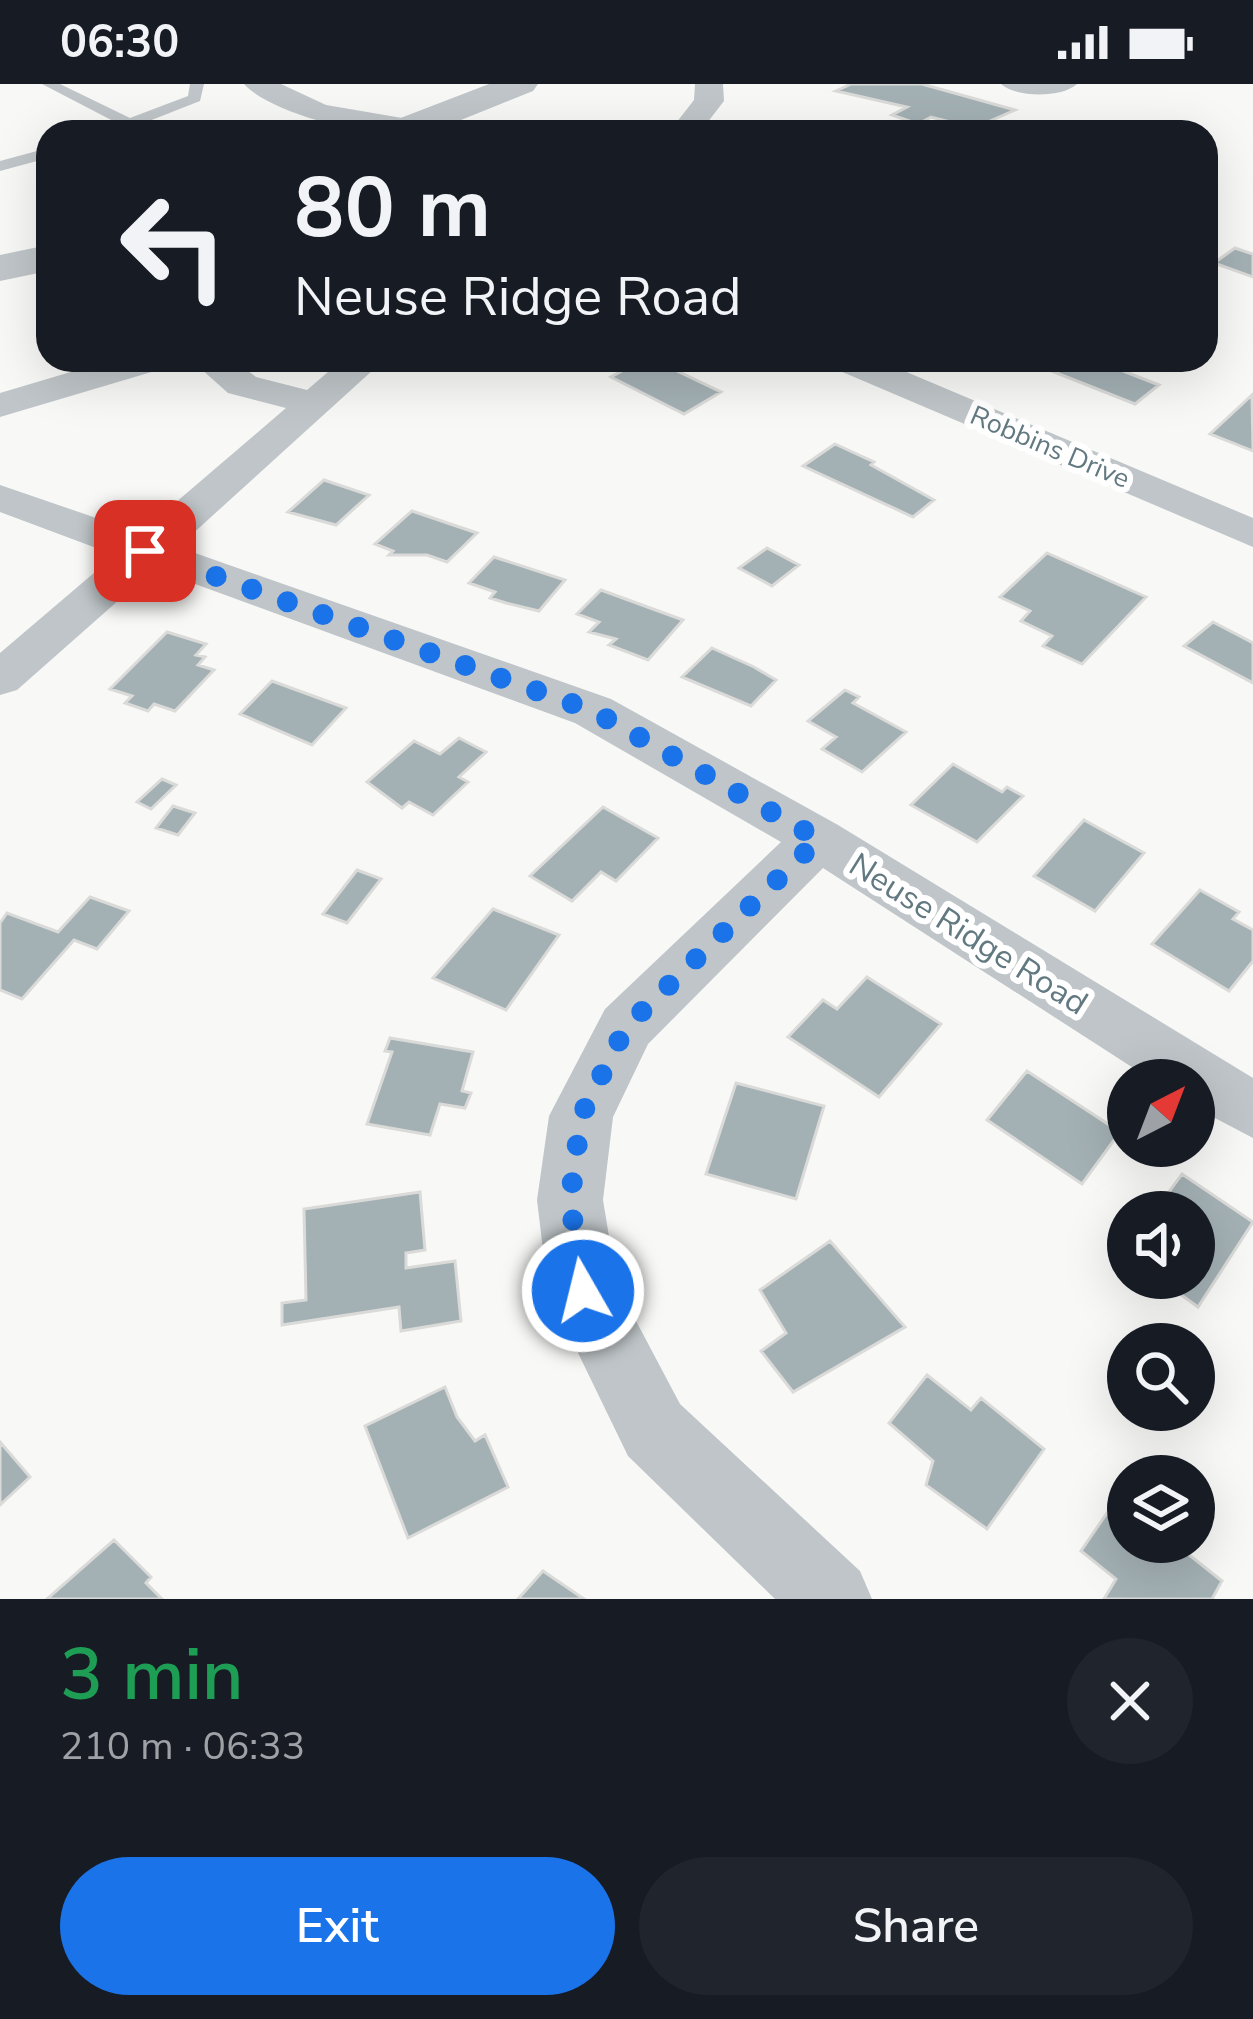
<!DOCTYPE html>
<meta charset="utf-8">
<style>
:root{--surface:#171b24;--page:#20242c;--text:#f1f3f6;--muted:#9ea1a6;--accent:#1a73e8}
body{margin:0;font-family:"Nunito Sans",sans-serif;background:var(--page);color:var(--text);height:100vh;display:flex;flex-direction:column;font-size:45px;white-space:nowrap}
*{box-sizing:border-box;margin:0}
p{font-size:39px;color:var(--muted)}
.icon{flex:none;width:66px;height:66px;fill:none;stroke:currentColor;stroke-width:2;stroke-linecap:round;stroke-linejoin:round}
.map{position:relative;height:1515px;overflow:hidden}
.details{display:flex;flex-direction:column;background:var(--surface);flex:1}
.details>*{flex:none}
.top-card{position:absolute;left:36px;top:36px;width:1182px;height:252px;border-radius:36px;box-shadow:0 12px 48px #0002;background:#171b24;color:var(--text);overflow:hidden}
.needle{width:78px;rotate:42deg}
.fabs{position:absolute;left:1107px;top:975px;display:grid;gap:24px}
.fabs a{display:grid;place-items:center;width:108px;height:108px;border-radius:50%;background:var(--surface);box-shadow:0 12px 48px #0002;font-size:60px}
.pin{position:absolute;display:grid;place-items:center;width:102px;height:102px;color:#fff;margin:-51px;border-radius:24px;box-shadow:0 6px 18px #0006}
.me{position:absolute;width:132px;margin:-66px;rotate:352deg;stroke-linejoin:round;filter:drop-shadow(0 0 9px #0008)}
.turn{display:flex;align-items:center;gap:42px;height:252px;padding:0 60px;font-size:54px}
.turn .icon{width:156px;height:156px;stroke-width:2.5}
.turn b{display:block;font-size:84px;line-height:102px}
.round{display:grid;place-items:center;flex:none;width:126px;height:126px;border-radius:63px;background:var(--page)}
.headline{display:flex;align-items:center;justify-content:space-between;height:204px;padding:0 60px}
h1{font-size:72px;font-weight:600;line-height:90px;color:#1e9e55}
.primary-button{display:flex;gap:24px;margin-top:auto;padding:24px 60px}
.primary-button a{flex:1;height:138px;border-radius:72px;background:var(--accent);color:#fff;font-size:48px;font-weight:600;line-height:138px;text-align:center}
.primary-button a+a{background:var(--page);color:var(--text)}
.status{display:flex;justify-content:space-between;align-items:center;height:84px;padding:0 60px;background:var(--surface);direction:ltr}
.status svg{height:33px;fill:currentColor}
.map>svg:first-child{display:block}
.building{fill:#a3b0b4;stroke:#dadad8;stroke-width:3}
.lines{fill:none;stroke-linecap:round;stroke-linejoin:round}
.service{fill:#bfc5c8;fill-rule:evenodd}
.minor{fill:#bfc5c8;fill-rule:evenodd}
.tertiary{fill:#bfc5c8;fill-rule:evenodd}
.route{stroke:#1a73e8;stroke-width:21;stroke-dasharray:0 37.8}
.labels{text-anchor:middle;stroke-width:12;stroke-linejoin:round;paint-order:stroke}
.far-street-label{font-size:27px;fill:#637981;stroke:#fff}
.street-label{font-size:33px;fill:#637981;stroke:#fff}
</style>
<div class="status"><b>06:30</b><svg viewBox="0 0 49 12"><path d="M0 12V9h3v3zM5 12V6h3v6zM10 12V3h3v9zM15 12V0h3v12zM26 1h20v11H26zM47 4h2v5h-2z"/></svg></div>
<div class="map">
<svg width="1253" height="1515" viewBox="0 0 1253 1515">
<rect width="100%" height="100%" fill="#f8f8f6"/>
<path class="building" d="M 851,0 L 922,0 L 1015,26 L 974,44 L 931,33 L 918,40 L 892,31 L 907,23 L 836,7 Z
M 1235,164 L 1253,170 L 1253,193 L 1214,179 Z
M 642,276 L 654,276 L 721,308 L 684,330 L 611,293 Z
M 1054,276 L 1095,276 L 1159,301 L 1135,320 L 1044,284 Z
M 1252,311 L 1253,367 L 1210,350 Z
M 835,360 L 874,378 L 871,381 L 934,416 L 913,433 L 803,382 Z
M 324,396 L 369,411 L 336,441 L 288,428 Z
M 412,427 L 477,449 L 447,478 L 427,471 L 389,471 L 393,467 L 375,460 Z
M 767,464 L 799,481 L 772,502 L 739,484 Z
M 1047,469 L 1146,513 L 1082,580 L 1043,562 L 1052,552 L 1021,537 L 1030,527 L 1000,513 Z
M 494,473 L 565,496 L 539,527 L 506,519 L 490,514 L 495,508 L 469,499 Z
M 601,506 L 683,536 L 648,576 L 609,561 L 616,555 L 589,548 L 599,538 L 577,530 Z
M 1213,538 L 1253,559 L 1253,599 L 1184,562 Z
M 167,548 L 206,560 L 196,571 L 205,573 L 198,581 L 214,586 L 175,627 L 154,620 L 148,627 L 125,619 L 132,612 L 110,605 Z
M 712,564 L 754,583 L 776,596 L 751,622 L 682,593 Z
M 272,597 L 346,624 L 312,661 L 240,630 Z
M 845,606 L 859,613 L 853,619 L 906,648 L 862,688 L 822,665 L 836,653 L 808,637 Z
M 459,654 L 486,668 L 459,693 L 468,698 L 433,731 L 409,718 L 402,724 L 367,698 L 414,657 L 440,670 Z
M 953,680 L 1002,708 L 1007,703 L 1023,712 L 977,758 L 911,721 Z
M 162,695 L 176,701 L 151,725 L 137,718 Z
M 173,722 L 195,729 L 178,751 L 156,744 Z
M 603,723 L 658,754 L 616,797 L 601,788 L 572,817 L 530,792 Z
M 1084,736 L 1144,769 L 1095,827 L 1034,792 Z
M 357,786 L 381,795 L 347,839 L 323,830 Z
M 1200,806 L 1239,828 L 1233,835 L 1253,846 L 1253,877 L 1229,907 L 1152,860 Z
M 90,813 L 129,827 L 97,865 L 74,856 L 22,915 L 0,906 L 0,839 L 7,829 L 58,848 Z
M 493,825 L 559,851 L 506,926 L 433,894 Z
M 867,893 L 941,940 L 879,1013 L 788,953 L 823,916 L 837,925 Z
M 390,954 L 473,968 L 462,1007 L 471,1009 L 465,1024 L 440,1020 L 430,1051 L 367,1040 L 392,968 L 385,967 Z
M 1027,987 L 1120,1048 L 1082,1100 L 987,1036 Z
M 736,999 L 824,1022 L 796,1115 L 706,1090 Z
M 1182,1090 L 1253,1138 L 1198,1223 L 1158,1194 L 1194,1194 L 1194,1128 L 1154,1128 Z
M 420,1108 L 425,1166 L 406,1169 L 406,1184 L 455,1177 L 461,1237 L 401,1247 L 399,1223 L 282,1241 L 282,1219 L 306,1216 L 304,1125 Z
M 830,1157 L 905,1243 L 793,1308 L 761,1267 L 786,1249 L 760,1206 Z
M 927,1291 L 971,1326 L 981,1314 L 1044,1365 L 987,1445 L 926,1401 L 933,1377 L 889,1339 Z
M 445,1303 L 457,1333 L 475,1357 L 485,1351 L 508,1403 L 408,1454 L 365,1342 Z
M 0,1358 L 30,1393 L 0,1421 Z
M 1118,1413 L 1128,1422 L 1128,1458 L 1173,1458 L 1222,1497 L 1212,1515 L 1104,1515 L 1116,1495 L 1081,1467 Z
M 114,1456 L 151,1493 L 146,1499 L 162,1515 L 47,1515 Z
M 543,1487 L 584,1515 L 518,1515 Z"/>
<g class="lines">
<path class="service" d="M 42,0 L 60,0 L 130,34 L 188,12 L 190,0 L 204,0 L 200,17 L 121,48 L 99,48 L 117,39 Z
M 48,64 L 48,74 L 0,87 L 0,77 Z"/>
<path class="minor" d="M 244,0 L 281,0 L 326,21 L 408,35 L 423,44 C 389,62 270,30 244,0 Z
M 695,0 L 723,0 L 724,17 L 700,48 L 669,48 L 694,16 Z
M 1001,0 L 1077,0 C 1062,14 1016,14 1001,0 Z
M 111,276 L 171,276 L 165,284 L 0,333 L 0,309 Z
M 191,276 L 234,276 L 256,293 L 307,306 L 342,276 L 384,276 L 178,463 L 611,615 L 838,741 L 1253,994 L 1253,1054 L 1194,1023 L 1194,996 L 1152,996 L 823,784 L 648,960 L 613,1033 L 603,1116 L 617,1201 L 680,1320 L 860,1487 L 872,1515 L 775,1515 L 628,1372 L 548,1207 L 537,1116 L 549,1032 L 605,925 L 781,758 L 575,639 L 154,485 L 17,606 L 0,611 L 0,569 L 115,471 L 0,428 L 0,401 L 140,449 L 286,324 L 228,309 Z
M 827,276 L 878,276 L 1253,434 L 1253,463 L 833,284 Z"/>
<path class="tertiary" d="M 489,0 L 538,0 L 533,7 L 431,48 L 380,48 L 385,40 Z
M 48,161 L 48,187 L 0,197 L 0,171 Z"/>
</g>
<g class="lines">
<path class="route" d="M 145,467 L 593,627 L 819,755 L 626,943 L 581,1032 L 570,1116 L 583,1207"/>
</g>
<g class="labels">
<g class="far-street-label">
<text transform="translate(1050 363) rotate(23)" y="9">Robbins Drive</text>
</g>
<g class="street-label">
<text transform="translate(969 849) rotate(32)" y="12">Neuse Ridge Road</text>
</g>
</g>
</svg>
<div class="fabs">
<a><svg class="needle" viewBox="-14 -14 28 28"><path d="M0-13l5 13h-10z" fill="#e53935"/><path d="M0 13l5-13h-10z" fill="#9ea1a6"/></svg></a>
<a><svg class="icon" aria-label="sound" viewBox="0 0 24 24"><path d="M4 9h4l5-4v14l-5-4H4zM17 9q2 3 0 6"/></svg></a>
<a><svg class="icon" aria-label="search" viewBox="0 0 24 24"><circle cx="10" cy="10" r="6"/><path d="M15 15l6 6"/></svg></a>
<a><svg class="icon" aria-label="layers" viewBox="0 0 24 24"><path d="M12 4l9 5-9 5-9-5zM3 14l9 5 9-5"/></svg></a>
</div>
<div class="pin" style="left:145px;top:467px;background:#d93025"><svg class="icon" aria-label="arrive" viewBox="0 0 24 24"><path d="M6 21V4h12l-3 4 3 4H6"/></svg></div>
<svg class="me" style="left:583px;top:1207px" viewBox="-20 -20 40 40"><circle r="17" fill="#1a73e8" stroke="#fff" stroke-width="3"/><path d="M0-11L8 9 0 5-8 9z" fill="#fff"/></svg>
<div class="top-card">
<div class="turn"><svg class="icon" aria-label="left" viewBox="0 0 24 24"><path d="M17 20v-9H6M10 6l-5 5 5 5"/></svg><div><b>80 m</b>Neuse Ridge Road</div></div>
</div>
</div>
<section class="details">
<div class="headline"><div><h1>3 min</h1><p>210 m · 06:33</p></div><a class="round"><svg class="icon" aria-label="close" viewBox="0 0 24 24"><path d="M6 6l12 12M18 6L6 18"/></svg></a></div>
<div class="primary-button"><a>Exit</a><a>Share</a></div>
</section>
